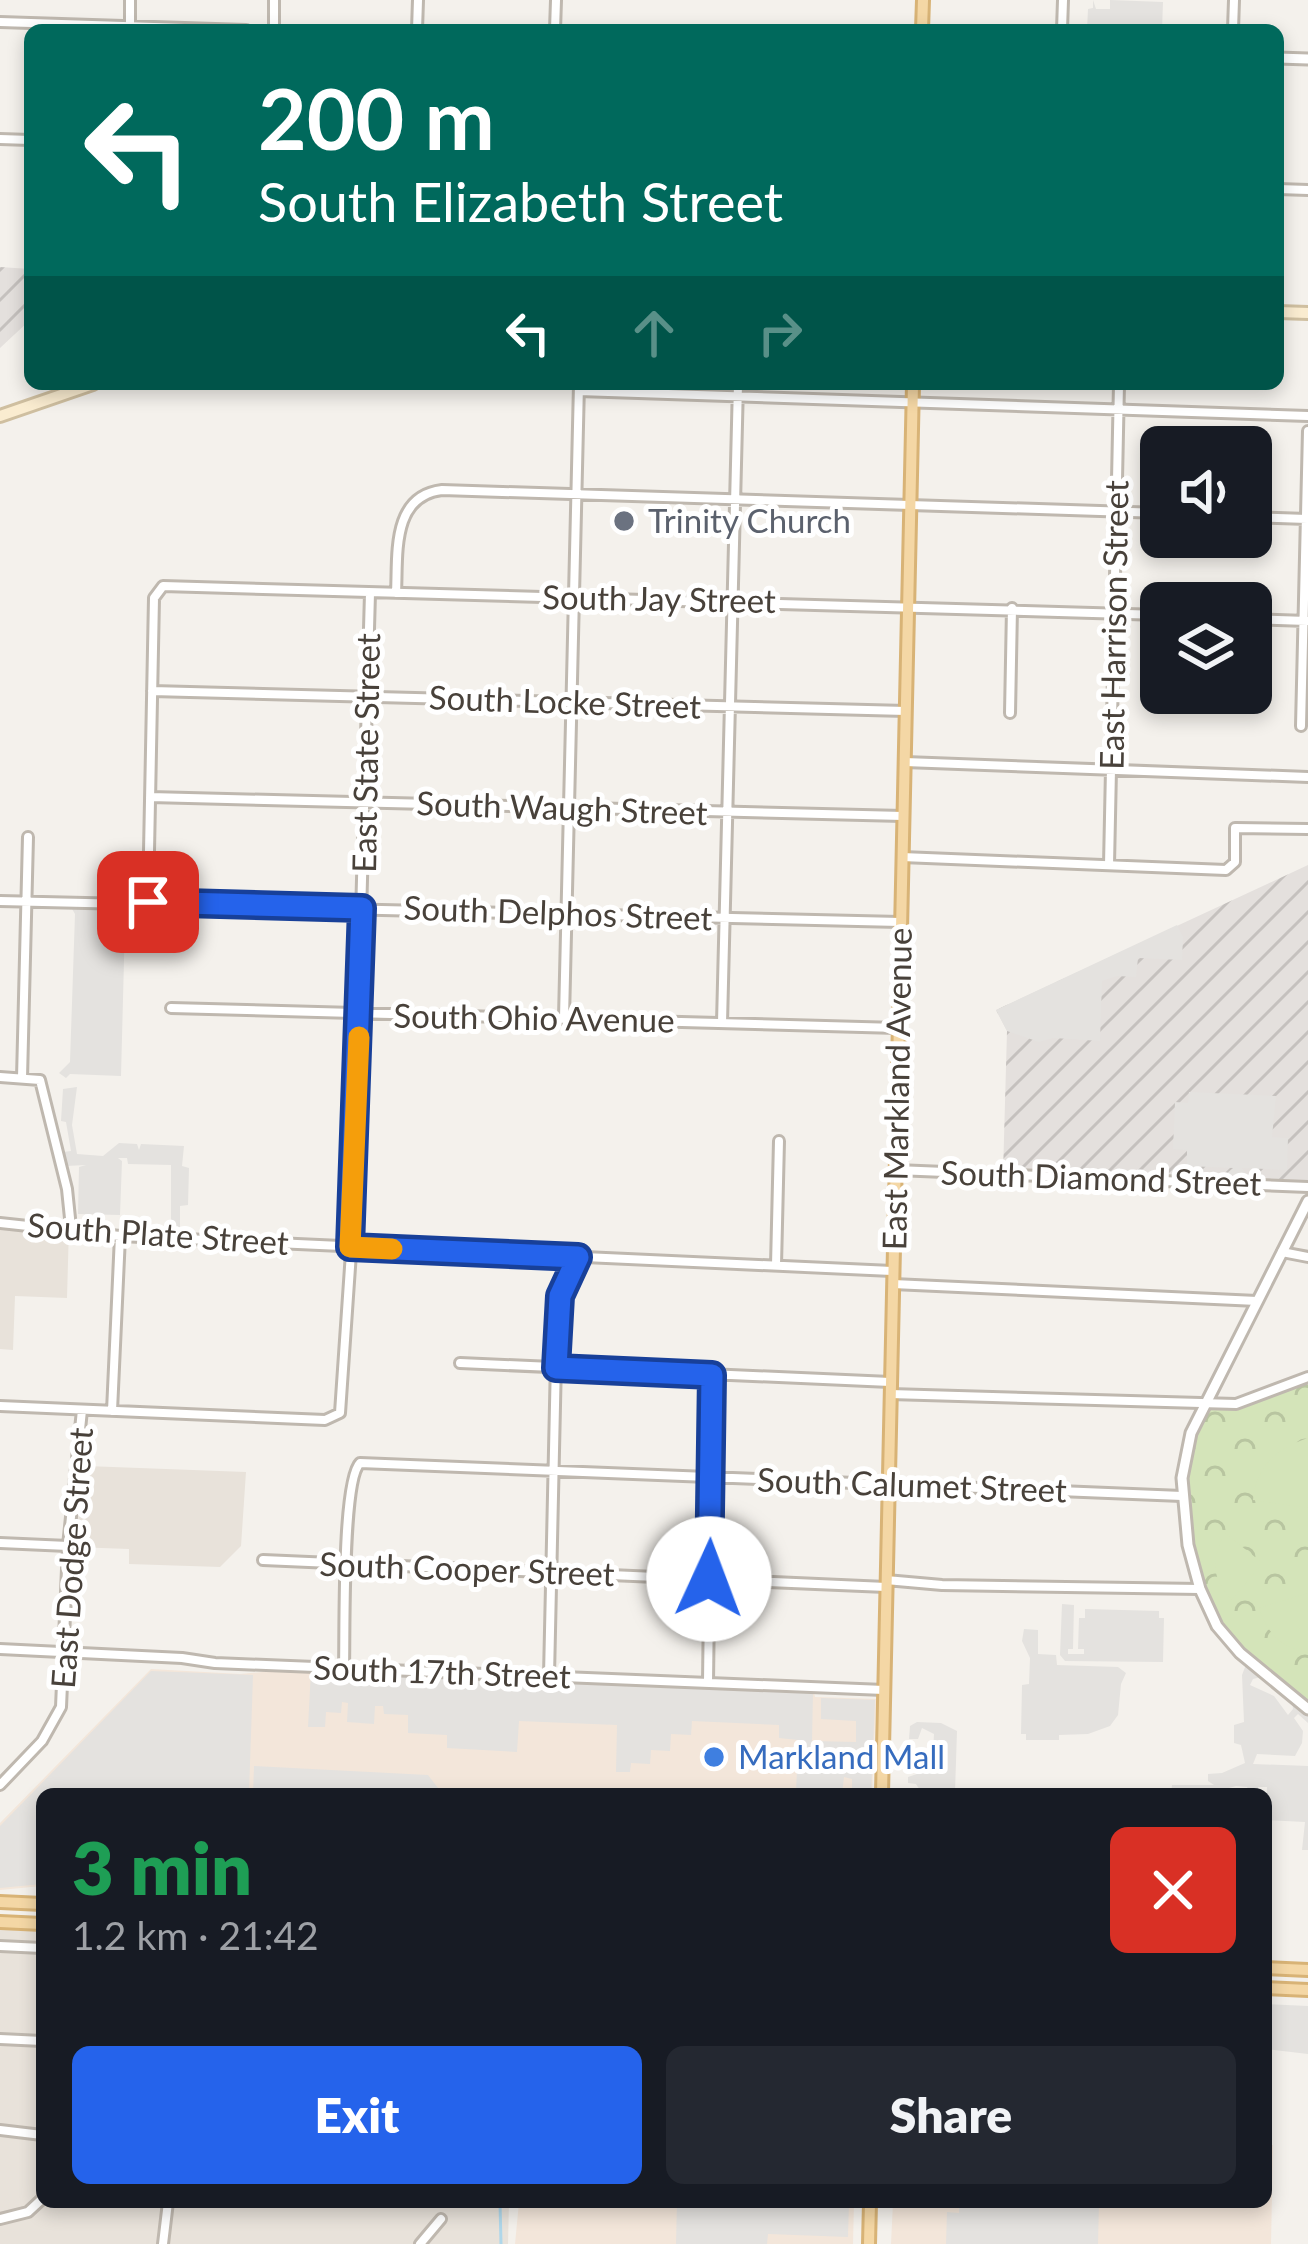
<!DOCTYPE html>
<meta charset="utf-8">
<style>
:root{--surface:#171b24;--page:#242831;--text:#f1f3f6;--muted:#9ea1a6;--accent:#2563eb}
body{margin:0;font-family:Lato,sans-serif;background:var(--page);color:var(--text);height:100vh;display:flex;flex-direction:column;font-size:45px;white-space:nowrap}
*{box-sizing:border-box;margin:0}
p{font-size:39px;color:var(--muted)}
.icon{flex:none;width:66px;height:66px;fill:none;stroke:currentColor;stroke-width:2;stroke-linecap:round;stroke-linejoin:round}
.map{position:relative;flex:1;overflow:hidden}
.details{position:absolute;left:36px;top:1788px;width:1236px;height:420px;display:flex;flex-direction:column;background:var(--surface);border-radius:18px;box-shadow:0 6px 18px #0003}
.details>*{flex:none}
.hud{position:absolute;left:24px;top:24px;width:1260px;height:366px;border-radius:18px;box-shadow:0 6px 18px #0003;background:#00695c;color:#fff;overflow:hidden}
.buttons{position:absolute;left:1140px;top:426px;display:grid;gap:24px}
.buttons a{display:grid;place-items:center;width:132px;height:132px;border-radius:18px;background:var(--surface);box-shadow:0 6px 18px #0003;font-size:60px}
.pin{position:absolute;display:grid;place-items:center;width:102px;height:102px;color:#fff;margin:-51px;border-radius:24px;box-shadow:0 6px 18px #0006}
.me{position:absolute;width:132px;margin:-66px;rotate:2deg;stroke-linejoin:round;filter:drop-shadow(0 0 9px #0008)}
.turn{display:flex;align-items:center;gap:42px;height:252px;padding:0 36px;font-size:54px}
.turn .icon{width:156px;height:156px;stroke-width:2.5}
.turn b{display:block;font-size:84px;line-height:102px}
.lanes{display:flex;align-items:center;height:114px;padding:0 36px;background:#0003;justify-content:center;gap:60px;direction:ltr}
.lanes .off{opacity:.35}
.round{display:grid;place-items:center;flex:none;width:126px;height:126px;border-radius:18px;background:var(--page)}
.headline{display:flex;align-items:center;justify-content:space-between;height:204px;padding:0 36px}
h1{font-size:72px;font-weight:800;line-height:90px;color:#1e9e55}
.primary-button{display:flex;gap:24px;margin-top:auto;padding:24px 36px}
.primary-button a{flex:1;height:138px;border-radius:18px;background:var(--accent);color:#fff;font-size:48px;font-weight:800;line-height:138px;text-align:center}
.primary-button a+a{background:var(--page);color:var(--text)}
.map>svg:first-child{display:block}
.residential{fill:#e8e2da}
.commercial{fill:#f3e6da}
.industrial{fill:url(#industrial-furrows)}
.park{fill:url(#park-crowns)}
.pitch{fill:#d4e4b9}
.parking{fill:#e4e2df}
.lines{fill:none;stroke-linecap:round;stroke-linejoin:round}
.stream{stroke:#afd7ea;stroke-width:3}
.minor-casing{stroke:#bfb8af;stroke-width:14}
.tertiary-casing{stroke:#bfb8af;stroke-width:15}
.secondary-casing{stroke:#cfbfa0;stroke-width:16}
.primary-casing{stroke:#d8b376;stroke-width:16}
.minor{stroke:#fff;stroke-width:8}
.tertiary{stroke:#fff;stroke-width:9}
.secondary{stroke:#faecd0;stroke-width:10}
.primary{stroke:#f4d7a5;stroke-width:10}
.route-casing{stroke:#184099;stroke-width:30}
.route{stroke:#2563eb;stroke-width:21}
.slow{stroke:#f59e0b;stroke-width:21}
.worship-dot{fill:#6b7280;stroke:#fff;stroke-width:4.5}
.shop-dot{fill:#3f7fe0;stroke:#fff;stroke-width:4.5}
.labels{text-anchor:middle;stroke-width:10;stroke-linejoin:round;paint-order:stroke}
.worship-label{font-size:33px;fill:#5b616d;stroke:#fff;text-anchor:start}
.street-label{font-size:33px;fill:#48413a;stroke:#fff}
.shop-label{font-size:33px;fill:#366cbe;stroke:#fff;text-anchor:start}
</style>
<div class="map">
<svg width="1308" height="2244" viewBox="0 0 1308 2244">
<defs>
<pattern id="industrial-furrows" width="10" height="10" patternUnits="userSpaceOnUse" patternTransform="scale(3)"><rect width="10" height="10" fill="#e4e0dd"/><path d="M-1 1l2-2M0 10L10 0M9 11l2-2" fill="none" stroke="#c5c1be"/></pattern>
<pattern id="park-crowns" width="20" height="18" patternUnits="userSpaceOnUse" patternTransform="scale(3)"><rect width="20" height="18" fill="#d4e4b9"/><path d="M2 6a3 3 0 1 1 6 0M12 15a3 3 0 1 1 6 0" fill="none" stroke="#b8c5a0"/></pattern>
</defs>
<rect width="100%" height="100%" fill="#f4f1ec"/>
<path class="residential" d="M 0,1225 L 69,1227 L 67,1298 L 15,1296 L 13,1350 L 0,1349 Z
M 86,1466 L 246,1472 L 241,1546 L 220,1567 L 129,1564 L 129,1549 L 74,1547 Z
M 0,1922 L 42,1924 L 42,2202 L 509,2202 L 508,2244 L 0,2244 Z"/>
<path class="commercial" d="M 151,1669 L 240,1674 L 296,1669 L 814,1692 L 815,1697 L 876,1699 L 872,1794 L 42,1794 L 42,1886 L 0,1890 L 0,1823 Z
M 1266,2145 L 1273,2145 L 1271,2244 L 891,2244 L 893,2202 L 1266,2202 Z
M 519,2202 L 854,2202 L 853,2244 L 515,2244 Z"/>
<path class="industrial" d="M 0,267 L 30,269 L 30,320 L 0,348 Z
M 1308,865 L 1308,1187 L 1003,1174 L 1007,1031 L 996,1010 Z"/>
<path class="park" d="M 1308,1377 L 1308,1709 L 1226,1641 L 1195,1575 L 1183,1456 L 1205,1404 L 1236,1404 Z"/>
<path class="pitch" d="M 1308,1438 L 1308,1508 L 1253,1500 C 1256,1466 1277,1448 1308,1438 Z
M 1225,1533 L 1260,1561 L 1260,1566 L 1232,1600 C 1211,1577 1211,1561 1225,1533 Z
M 1308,1593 L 1308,1653 C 1282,1648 1267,1634 1259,1608 Z"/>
<path class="parking" d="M 1093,0 L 1096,9 L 1110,9 L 1110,0 L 1163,2 L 1162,30 L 1087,30 L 1088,9 L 1093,8 Z
M 71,907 L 85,907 L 85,910 L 134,909 L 125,922 L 121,1076 L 70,1074 L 66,1078 L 59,1073 L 70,1062 L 75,914 Z
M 1177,925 L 1183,937 L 1182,960 L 1138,958 L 1136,977 L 1117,976 L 1102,981 L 1100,1041 L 1054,1038 L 1039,1042 L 1007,1031 L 996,1010 Z
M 77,1087 L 72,1125 L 77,1154 L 103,1156 L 119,1143 L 137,1144 L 139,1150 L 141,1144 L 184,1146 L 182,1166 L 189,1168 L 188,1205 L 180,1206 L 180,1230 L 171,1230 L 171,1165 L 128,1164 L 127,1158 L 118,1158 L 122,1161 L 120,1215 L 78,1214 L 79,1167 L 86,1165 L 66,1166 L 63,1152 L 71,1151 L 66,1122 L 61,1121 L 63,1089 Z
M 1189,1092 L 1276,1096 L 1272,1137 L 1288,1138 L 1287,1170 L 1242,1168 L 1247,1175 L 1226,1174 L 1233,1168 L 1187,1166 L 1187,1150 L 1173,1149 L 1175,1102 L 1188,1103 Z
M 1062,1604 L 1074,1605 L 1073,1649 L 1068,1649 L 1068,1654 L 1084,1654 L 1084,1649 L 1078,1649 L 1079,1618 L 1085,1618 L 1085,1609 L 1159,1611 L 1159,1618 L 1164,1618 L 1163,1662 L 1065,1661 L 1060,1655 Z
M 1024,1629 L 1038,1630 L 1038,1654 L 1056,1655 L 1057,1665 L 1118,1667 L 1126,1673 L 1121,1684 L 1118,1715 L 1110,1726 L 1088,1734 L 1059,1735 L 1059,1740 L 1026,1740 L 1026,1734 L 1021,1734 L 1022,1685 L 1029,1684 L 1030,1658 L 1022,1641 Z
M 1247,1662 L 1265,1676 L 1253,1679 L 1250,1685 L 1274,1696 L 1288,1715 L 1293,1709 L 1292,1700 L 1308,1713 L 1308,1723 L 1298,1714 L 1294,1718 L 1303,1731 L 1302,1743 L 1295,1756 L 1257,1754 L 1253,1764 L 1308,1766 L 1308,1850 L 1302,1850 L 1305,1822 L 1266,1820 L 1267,1787 L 1258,1787 L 1258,1794 L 1251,1794 L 1247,1787 L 1236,1786 L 1207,1794 L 1171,1794 L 1172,1785 L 1214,1785 L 1208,1781 L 1208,1774 L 1222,1773 L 1245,1763 L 1241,1745 L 1234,1743 L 1234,1725 L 1244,1722 L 1242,1675 Z
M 311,1670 L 813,1692 L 812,1741 L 856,1742 L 856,1721 L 821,1719 L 821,1698 L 875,1700 L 871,1794 L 852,1794 L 852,1779 L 844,1777 L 842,1794 L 796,1794 L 798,1740 L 779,1738 L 779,1725 L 692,1721 L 691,1735 L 671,1734 L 670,1751 L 651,1750 L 650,1764 L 631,1763 L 630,1772 L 616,1772 L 617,1725 L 519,1721 L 517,1752 L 447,1748 L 447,1735 L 408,1733 L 408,1715 L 384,1714 L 383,1706 L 375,1706 L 374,1724 L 347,1722 L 348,1703 L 342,1702 L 341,1713 L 326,1712 L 325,1727 L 308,1727 Z
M 151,1671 L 253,1675 L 249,1794 L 42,1794 L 42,1884 L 0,1888 L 0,1826 Z
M 917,1722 L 941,1723 L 957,1731 L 955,1792 L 920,1790 L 916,1784 L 908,1783 L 908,1777 L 932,1769 L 934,1734 L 922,1728 L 918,1739 L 909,1739 L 910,1726 Z
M 254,1766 L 428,1775 L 438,1788 L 438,1794 L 253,1794 Z
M 1266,2004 L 1308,2006 L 1308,2054 L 1266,2049 Z
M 677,2202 L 849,2202 L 848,2237 L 768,2234 L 767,2244 L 676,2244 Z
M 959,2202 L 1099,2202 L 1098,2244 L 946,2244 L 947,2212 L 959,2213 Z"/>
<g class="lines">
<path class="stream" d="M 500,2202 L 501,2244"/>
<g class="minor-casing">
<path id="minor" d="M 0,22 L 246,30
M 130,28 L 130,0
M 274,30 L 274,0
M 417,30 L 418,0
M 555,30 L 556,0
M 1062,30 L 1063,0
M 1233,30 L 1234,0
M 0,139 L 30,140
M 1278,189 L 1308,190
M 579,391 L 1308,416
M 1251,517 L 1307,519
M 396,593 C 398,555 391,496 442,490 L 1161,513
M 1251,619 L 1307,621
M 152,691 L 906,711
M 1010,713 L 1012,608
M 1301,726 L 1308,431
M 905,762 L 1308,777
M 150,797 L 903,816
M 902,857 L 1226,870 L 1235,862 L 1235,828 L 1308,829
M 1109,865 L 1119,384
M 0,901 L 900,922
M 148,902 L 154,598 L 163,586 L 1161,615
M 171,1008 L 898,1028
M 564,1018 L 579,384
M 722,1023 L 738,384
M 0,1077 L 40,1080 L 67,1189 L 71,1228
M 22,1078 L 28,837
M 896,1170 L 1308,1187
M 0,1223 L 120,1236 L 892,1271
M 1282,1252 L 1308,1257
M 776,1265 L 779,1141
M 893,1284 L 1257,1301
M 460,1363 L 890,1382
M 890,1394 L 1236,1404 L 1308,1377
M 0,1406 L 325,1420 L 340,1413 L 352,1238 L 370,593
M 112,1411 L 120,1236
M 0,1543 L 68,1546
M 263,1560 L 886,1587
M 886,1580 L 942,1585 L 1200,1589
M 0,1649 L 182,1658 L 215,1663 L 884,1690
M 344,1668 C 345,1633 342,1481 360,1463 L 1182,1496
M 549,1676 L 557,1315 L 563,1283 L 578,1257
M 708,1682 L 712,1375
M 0,1785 L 42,1741 L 61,1707 L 68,1546 L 82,1410
M 0,1946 L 42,1948
M 0,2039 L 42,2041
M 0,2130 L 42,2135
M 0,2219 L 28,2212 L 42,2199
M 163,2244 L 168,2202
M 420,2244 L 441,2219"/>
</g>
<g class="tertiary-casing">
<path id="tertiary" d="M 1278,58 L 1308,59
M 1308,1201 L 1191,1433 L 1182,1478 L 1188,1545 L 1200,1589 L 1217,1626 L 1240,1653 L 1308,1709"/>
</g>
<g class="secondary-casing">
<path id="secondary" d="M 1278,312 L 1308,313
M 0,416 L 93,384"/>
</g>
<g class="primary-casing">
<path id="primary" d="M 922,30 L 923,0
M 882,1794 L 913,384
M 0,1902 L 42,1904
M 0,1922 L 42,1924
M 1266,1968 L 1308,1970
M 1266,1988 L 1308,1990
M 869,2244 L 870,2202"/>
</g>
<use href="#minor" class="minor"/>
<use href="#tertiary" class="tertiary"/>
<use href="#secondary" class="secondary"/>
<use href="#primary" class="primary"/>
</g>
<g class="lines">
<g class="route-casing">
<path id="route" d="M 148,902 L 362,908 L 350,1247 L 578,1257 L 560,1296 L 556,1368 L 712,1375 L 709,1579"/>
</g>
<use href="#route" class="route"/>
<path class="slow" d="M 359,1037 L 350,1247 L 392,1249"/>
</g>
<circle class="worship-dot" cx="624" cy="521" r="12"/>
<circle class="shop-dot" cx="714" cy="1757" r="12"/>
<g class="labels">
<g class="worship-label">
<text x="648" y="533">Trinity Church</text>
</g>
<g class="street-label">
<text transform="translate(659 599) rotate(1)" y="12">South Jay Street</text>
<text transform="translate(1114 625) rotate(-89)" y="12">East Harrison Street</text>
<text transform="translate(565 702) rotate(2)" y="12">South Locke Street</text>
<text transform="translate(366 753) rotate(-89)" y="12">East State Street</text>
<text transform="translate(562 808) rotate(2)" y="12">South Waugh Street</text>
<text transform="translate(558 913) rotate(2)" y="12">South Delphos Street</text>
<text transform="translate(534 1018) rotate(1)" y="12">South Ohio Avenue</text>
<text transform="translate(897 1089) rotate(-89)" y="12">East Markland Avenue</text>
<text transform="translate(1101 1178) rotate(2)" y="12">South Diamond Street</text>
<text transform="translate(158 1234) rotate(4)" y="12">South Plate Street</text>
<text transform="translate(912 1485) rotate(2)" y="12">South Calumet Street</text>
<text transform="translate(72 1558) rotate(-86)" y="12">East Dodge Street</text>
<text transform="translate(467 1569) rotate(2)" y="12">South Cooper Street</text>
<text transform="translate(442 1672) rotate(2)" y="12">South 17th Street</text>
</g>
<g class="shop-label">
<text x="738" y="1769">Markland Mall</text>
</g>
</g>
</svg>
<div class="buttons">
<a><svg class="icon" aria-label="sound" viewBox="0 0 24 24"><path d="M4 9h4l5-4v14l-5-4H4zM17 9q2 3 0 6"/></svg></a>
<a><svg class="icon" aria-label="layers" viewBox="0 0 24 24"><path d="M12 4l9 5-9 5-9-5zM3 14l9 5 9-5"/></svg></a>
</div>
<div class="pin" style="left:148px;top:902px;background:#d93025"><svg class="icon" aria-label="arrive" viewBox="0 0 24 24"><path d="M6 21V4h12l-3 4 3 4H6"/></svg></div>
<svg class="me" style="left:709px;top:1579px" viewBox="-20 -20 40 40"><circle r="19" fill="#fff"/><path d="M0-13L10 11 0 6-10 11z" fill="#2563eb"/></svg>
<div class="hud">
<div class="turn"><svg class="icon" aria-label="left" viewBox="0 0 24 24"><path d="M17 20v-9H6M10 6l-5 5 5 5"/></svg><div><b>200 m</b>South Elizabeth Street</div></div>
<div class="lanes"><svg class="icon" aria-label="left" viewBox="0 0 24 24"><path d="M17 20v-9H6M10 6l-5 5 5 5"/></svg><svg class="icon off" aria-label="ahead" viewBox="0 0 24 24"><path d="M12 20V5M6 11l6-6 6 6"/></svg><svg class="icon off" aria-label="right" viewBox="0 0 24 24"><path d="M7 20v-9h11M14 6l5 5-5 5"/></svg></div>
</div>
<section class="details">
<div class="headline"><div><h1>3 min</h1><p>1.2 km · 21:42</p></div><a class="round" style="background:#d93025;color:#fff"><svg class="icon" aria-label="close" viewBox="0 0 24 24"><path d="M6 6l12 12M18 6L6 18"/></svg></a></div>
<div class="primary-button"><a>Exit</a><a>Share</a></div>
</section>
</div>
